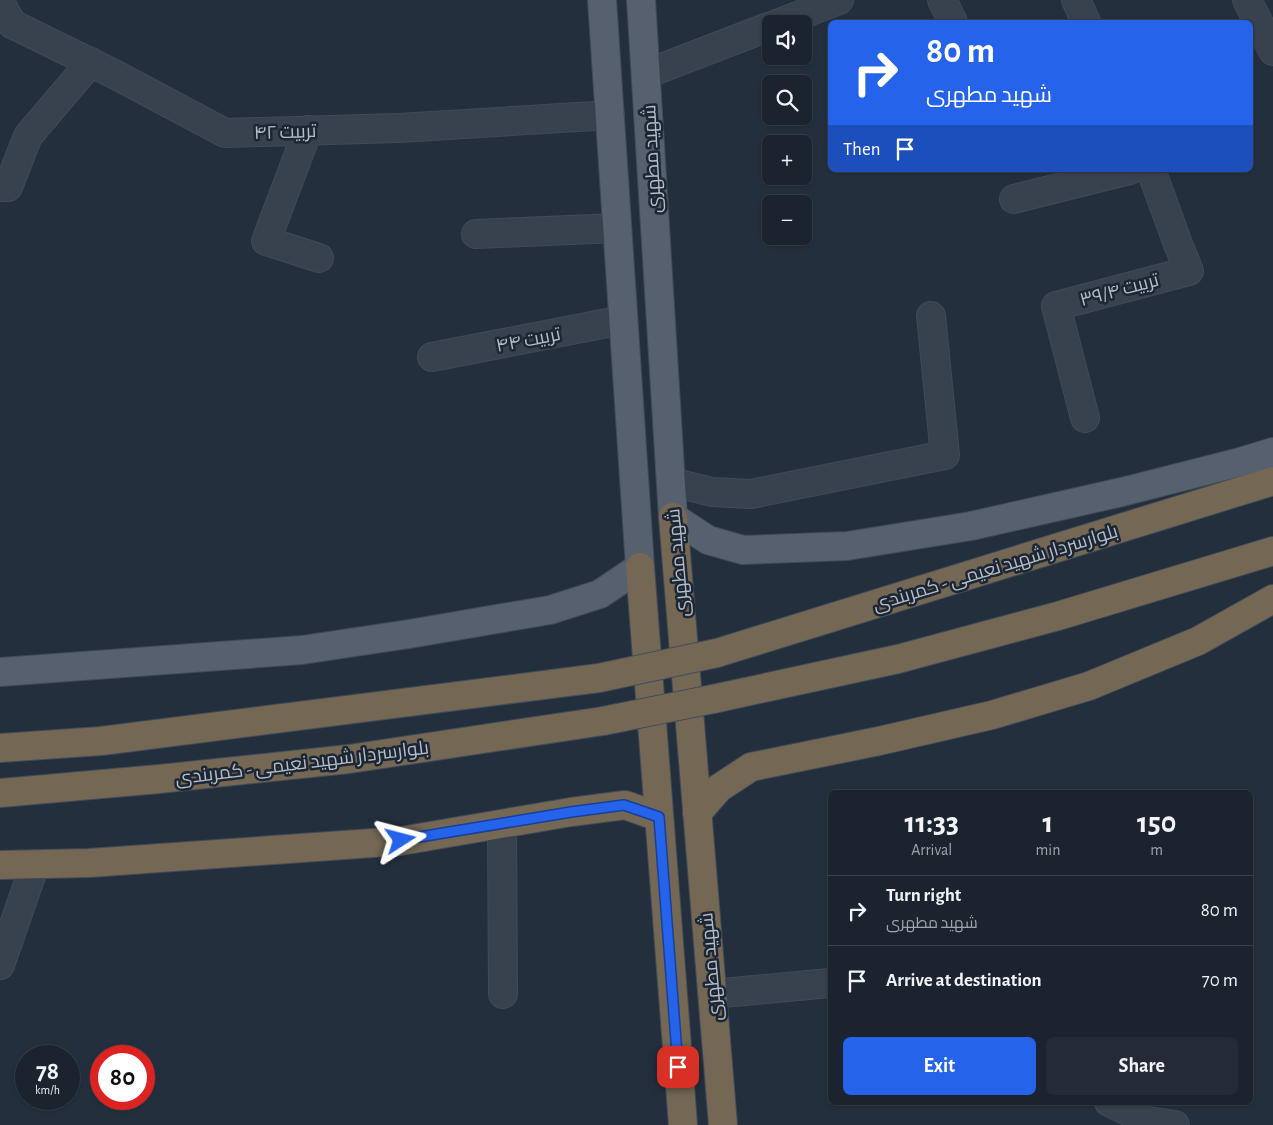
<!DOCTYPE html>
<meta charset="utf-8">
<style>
:root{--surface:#1b232e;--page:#242b36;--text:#f1f3f6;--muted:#a0a4aa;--line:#39404a;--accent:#2563eb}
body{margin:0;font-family:"Alegreya Sans",Cairo,sans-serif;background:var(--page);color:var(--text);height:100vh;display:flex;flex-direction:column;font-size:19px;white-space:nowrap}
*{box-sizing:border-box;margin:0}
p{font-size:16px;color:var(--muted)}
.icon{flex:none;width:28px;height:28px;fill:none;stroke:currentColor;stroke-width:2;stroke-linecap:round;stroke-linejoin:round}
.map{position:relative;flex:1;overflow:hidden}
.panel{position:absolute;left:828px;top:790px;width:425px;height:315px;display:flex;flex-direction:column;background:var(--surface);border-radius:8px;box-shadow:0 1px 4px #0004,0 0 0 1px var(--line)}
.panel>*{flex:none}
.banner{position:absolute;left:828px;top:20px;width:425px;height:152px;border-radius:8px;box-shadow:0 1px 4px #0004,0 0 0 1px var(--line);background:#2563eb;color:#fff;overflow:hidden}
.tools{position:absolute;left:762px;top:15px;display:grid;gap:10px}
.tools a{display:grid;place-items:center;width:50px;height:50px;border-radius:8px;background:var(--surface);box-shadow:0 1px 4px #0004,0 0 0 1px var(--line);font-size:25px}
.speed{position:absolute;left:15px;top:1045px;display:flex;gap:10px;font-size:25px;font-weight:700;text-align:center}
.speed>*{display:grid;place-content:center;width:65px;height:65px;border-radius:50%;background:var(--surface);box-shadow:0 1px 4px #0004,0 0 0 1px var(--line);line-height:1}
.speed small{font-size:12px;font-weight:400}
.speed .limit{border:8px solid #d22;background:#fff;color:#111}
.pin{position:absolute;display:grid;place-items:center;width:42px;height:42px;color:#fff;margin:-21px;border-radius:10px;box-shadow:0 2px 8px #0006}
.me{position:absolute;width:55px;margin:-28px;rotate:81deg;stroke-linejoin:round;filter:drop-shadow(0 0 4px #0008)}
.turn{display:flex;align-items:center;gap:18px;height:105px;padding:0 15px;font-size:22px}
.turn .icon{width:65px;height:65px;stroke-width:2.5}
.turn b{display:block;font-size:35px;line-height:42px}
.then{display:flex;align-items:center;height:48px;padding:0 15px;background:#0003;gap:10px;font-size:19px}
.eta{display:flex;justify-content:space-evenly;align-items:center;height:85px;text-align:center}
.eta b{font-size:30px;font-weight:700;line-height:35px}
.cta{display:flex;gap:10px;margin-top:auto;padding:10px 15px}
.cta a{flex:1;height:58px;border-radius:8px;background:var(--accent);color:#fff;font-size:20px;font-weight:700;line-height:58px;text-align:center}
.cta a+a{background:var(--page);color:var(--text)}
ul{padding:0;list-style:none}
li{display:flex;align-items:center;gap:15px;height:70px;padding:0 15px;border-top:1px solid var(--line)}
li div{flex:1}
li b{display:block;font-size:19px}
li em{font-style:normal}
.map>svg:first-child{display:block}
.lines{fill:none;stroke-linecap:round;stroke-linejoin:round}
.minor-casing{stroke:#414a57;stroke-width:30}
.major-casing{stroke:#414a57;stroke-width:30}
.highway-casing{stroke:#434c59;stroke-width:30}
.minor{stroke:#38414e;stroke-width:28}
.major{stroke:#56606e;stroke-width:28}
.highway{stroke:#746855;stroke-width:28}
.highway-bridge-casing{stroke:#434c59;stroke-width:30;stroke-linecap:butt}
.highway-bridge{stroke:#746855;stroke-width:28}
.route-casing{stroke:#184099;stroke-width:12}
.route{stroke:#2563eb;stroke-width:9}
.labels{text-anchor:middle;stroke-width:5;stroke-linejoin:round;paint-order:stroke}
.street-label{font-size:19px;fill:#b4bcc9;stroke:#1d2633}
</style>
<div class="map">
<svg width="1273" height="1125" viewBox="0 0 1273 1125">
<rect width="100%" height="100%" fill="#242f3e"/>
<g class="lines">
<g class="minor-casing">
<path id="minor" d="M 942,0 L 953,22
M 1076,0 L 1086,22
M 1247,0 L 1273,51
M 0,2 L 12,24 L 116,75 L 225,133 L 399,128 L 610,115
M 777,24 L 839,0
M 646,74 L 771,26
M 308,130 L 266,241 L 319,258
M 0,187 L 8,187 L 28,136 L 91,62
M 1014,199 L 1130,170
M 476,234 L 617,228
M 432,357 L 623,320
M 1085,418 L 1056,306 L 1189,271 L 1178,244 L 1151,170
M 671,482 L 712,492 L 751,494 L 945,455 L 931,316
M 502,824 L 503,994
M 0,965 L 35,864
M 712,994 L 830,983
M 1109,1102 L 1148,1121 L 1175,1125"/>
</g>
<g class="major-casing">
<path id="major" d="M 641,0 L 673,517 L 708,540 L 743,550 L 847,546 L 971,526 L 1122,492 L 1240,462 L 1273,452
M 0,672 L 302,650 L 409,634 L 550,610 L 600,594 L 640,567 L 602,0"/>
</g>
<g class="highway-casing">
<path id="highway" d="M 673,517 L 723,1125
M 640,567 L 683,1125
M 717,653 L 1273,481
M 713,699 L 898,659 L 1058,616 L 1273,551
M 0,748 L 101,741 L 599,678
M 0,793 L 159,779 L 349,759 L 603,721
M 697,813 L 719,788 L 751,767 L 879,741 L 992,715 L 1089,686 L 1198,641 L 1273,599
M 0,865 L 89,863 L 401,841 L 571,812 L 625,805 L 659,817"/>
</g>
<use href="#minor" class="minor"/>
<use href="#major" class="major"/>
<use href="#highway" class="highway"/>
<g class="highway-bridge-casing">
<path id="highway-bridge" d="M 599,678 L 717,653
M 603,721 L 713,699"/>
</g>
<use href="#highway-bridge" class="highway-bridge"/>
</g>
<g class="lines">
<g class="route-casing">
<path id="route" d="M 401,840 L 571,812 L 624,805 L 659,817 L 678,1067"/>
</g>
<use href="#route" class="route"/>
</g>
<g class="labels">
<g class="street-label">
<text transform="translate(285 131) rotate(-2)" y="7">تربیت ۴۲</text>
<text transform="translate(651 159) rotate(-93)" y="7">شهید مطهری</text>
<text transform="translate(1119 289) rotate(-15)" y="7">تربيت ۳۹/۴</text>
<text transform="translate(528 339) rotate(-11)" y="7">تربیت ۴۴</text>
<text transform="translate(677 563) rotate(-95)" y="7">شهید مطهری</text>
<text transform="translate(995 567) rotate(-17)" y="7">بلوارسردار شهید نعیمی - کمربندی</text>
<text transform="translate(302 762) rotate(-7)" y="7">بلوارسردار شهید نعیمی - کمربندی</text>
<text transform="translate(710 967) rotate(-95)" y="7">شهید مطهری</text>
</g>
</g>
</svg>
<div class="tools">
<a><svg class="icon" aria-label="sound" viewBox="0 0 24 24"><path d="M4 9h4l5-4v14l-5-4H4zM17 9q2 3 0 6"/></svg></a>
<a><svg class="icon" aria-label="search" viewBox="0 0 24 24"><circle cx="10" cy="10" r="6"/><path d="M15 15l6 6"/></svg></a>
<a>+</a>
<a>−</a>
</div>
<div class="speed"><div>78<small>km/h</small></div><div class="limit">80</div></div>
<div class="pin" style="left:678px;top:1067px;background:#d93025"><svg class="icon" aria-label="arrive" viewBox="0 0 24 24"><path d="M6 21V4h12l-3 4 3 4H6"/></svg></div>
<svg class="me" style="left:401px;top:840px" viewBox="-20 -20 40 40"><path d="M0-17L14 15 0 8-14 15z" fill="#2563eb" stroke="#fff" stroke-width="4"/></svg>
<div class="banner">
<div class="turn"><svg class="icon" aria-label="right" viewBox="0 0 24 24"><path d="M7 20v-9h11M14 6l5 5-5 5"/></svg><div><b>80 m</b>شهید مطهری</div></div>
<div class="then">Then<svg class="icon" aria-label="arrive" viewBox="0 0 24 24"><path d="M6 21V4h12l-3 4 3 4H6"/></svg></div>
</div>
<section class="panel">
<div class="eta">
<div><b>11:33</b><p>Arrival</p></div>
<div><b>1</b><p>min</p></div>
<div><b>150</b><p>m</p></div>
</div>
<ul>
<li><svg class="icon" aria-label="right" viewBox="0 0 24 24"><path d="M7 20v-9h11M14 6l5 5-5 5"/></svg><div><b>Turn right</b><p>شهید مطهری</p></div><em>80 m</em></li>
<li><svg class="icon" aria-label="arrive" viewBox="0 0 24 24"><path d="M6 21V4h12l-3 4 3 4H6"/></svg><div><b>Arrive at destination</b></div><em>70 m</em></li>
</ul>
<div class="cta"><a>Exit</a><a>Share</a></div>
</section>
</div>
